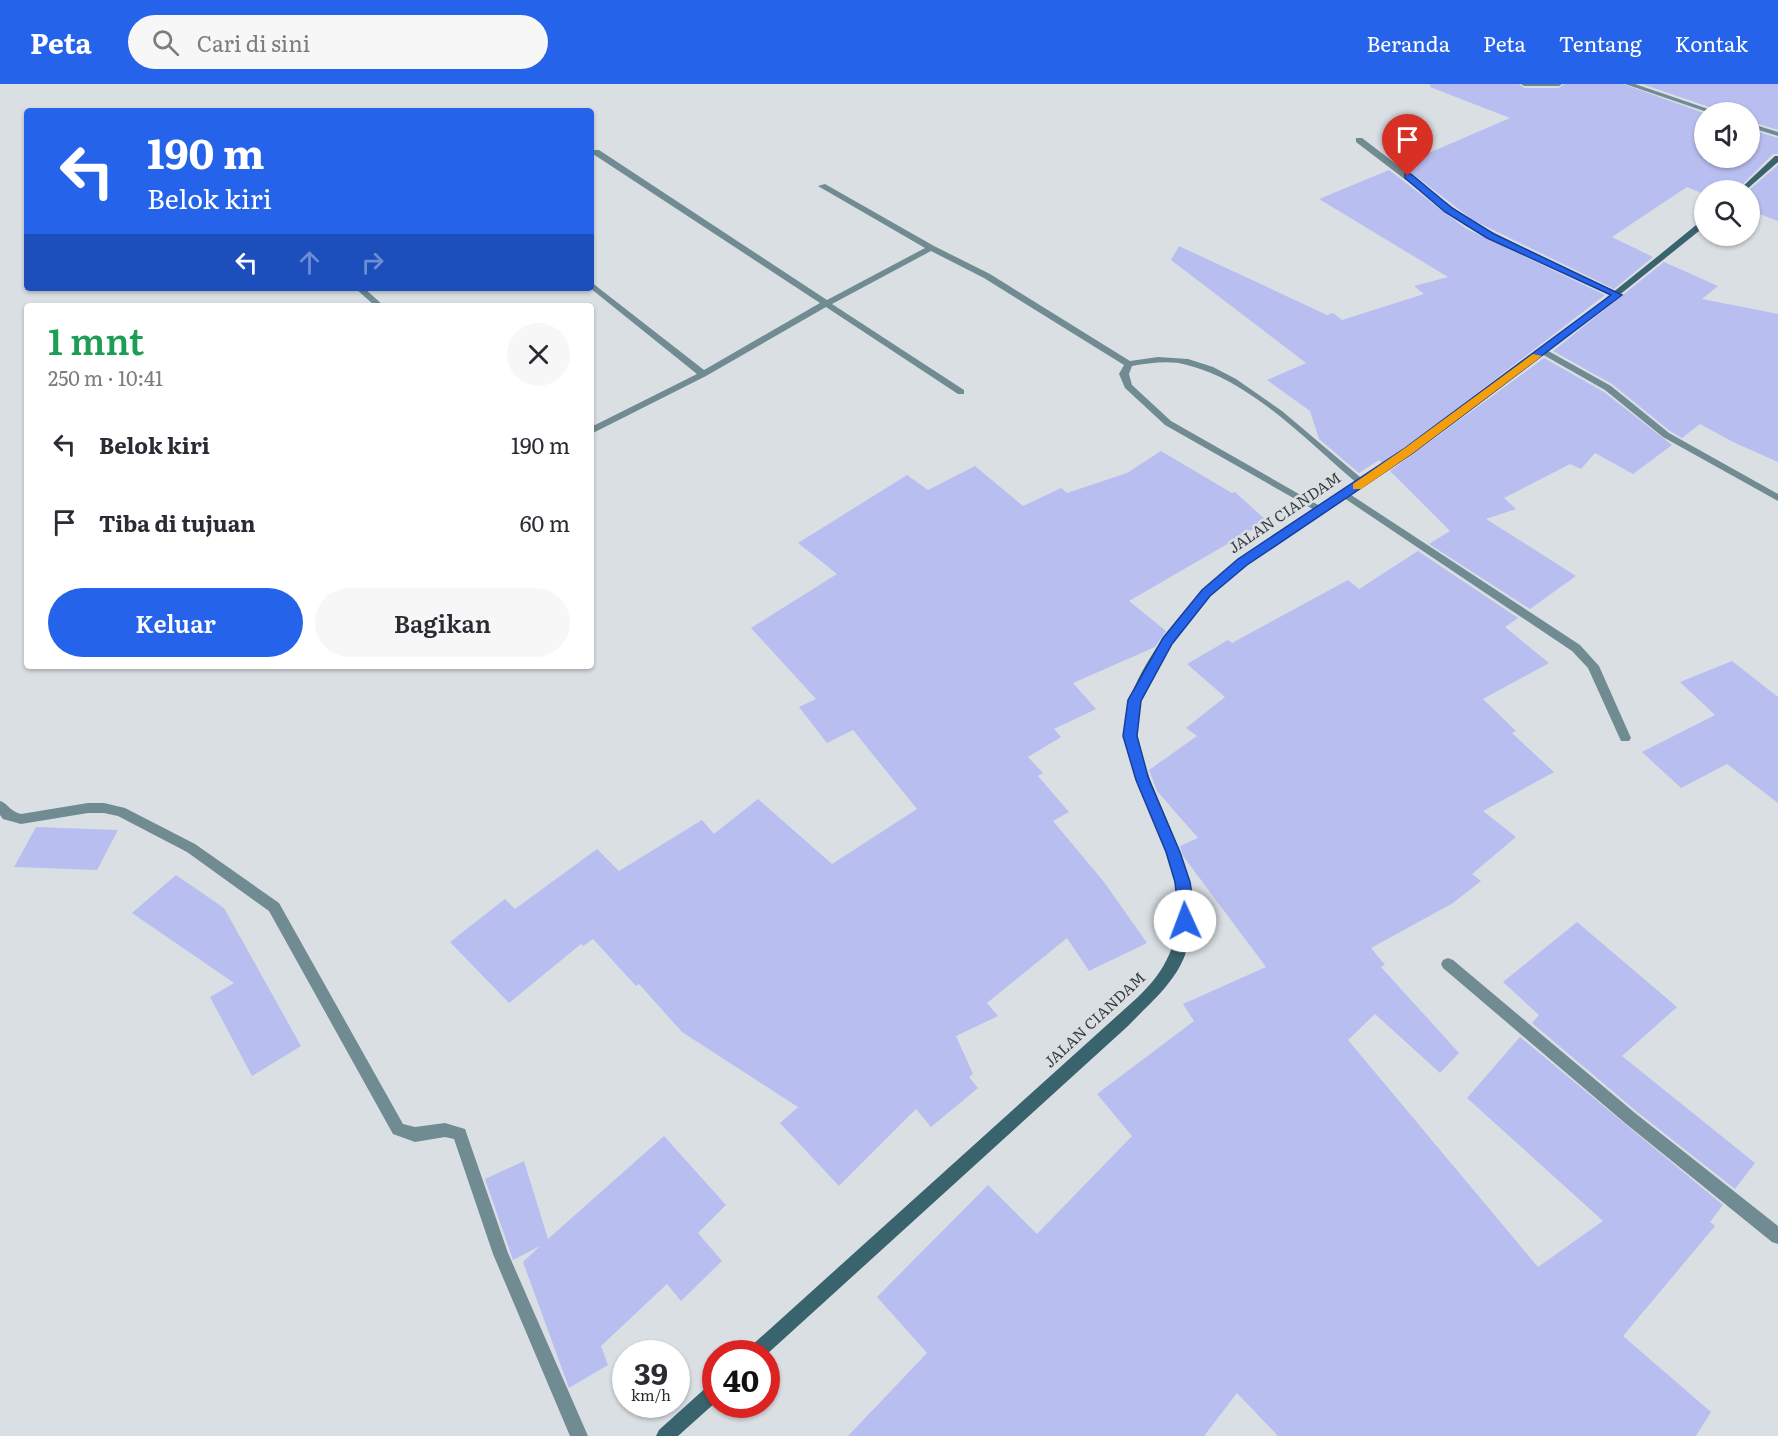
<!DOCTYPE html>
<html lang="id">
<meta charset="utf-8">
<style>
:root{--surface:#fff;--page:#f7f7f7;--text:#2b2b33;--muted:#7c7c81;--accent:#2563eb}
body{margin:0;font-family:Literata,serif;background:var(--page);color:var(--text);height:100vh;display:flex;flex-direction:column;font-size:22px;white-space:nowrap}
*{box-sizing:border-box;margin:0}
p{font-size:20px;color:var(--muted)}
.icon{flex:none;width:33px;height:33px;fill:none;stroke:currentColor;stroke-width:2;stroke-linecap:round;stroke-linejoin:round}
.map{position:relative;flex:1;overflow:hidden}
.panel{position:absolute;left:24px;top:219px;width:570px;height:366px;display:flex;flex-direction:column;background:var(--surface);border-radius:6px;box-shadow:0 2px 4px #0004}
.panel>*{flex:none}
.guide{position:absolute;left:24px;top:24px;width:570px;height:183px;border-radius:6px;box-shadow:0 2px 4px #0004;background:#2563eb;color:#fff;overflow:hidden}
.buttons{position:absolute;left:1694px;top:18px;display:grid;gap:12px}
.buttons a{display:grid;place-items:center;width:66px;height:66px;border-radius:50%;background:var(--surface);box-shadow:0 2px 4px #0004;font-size:30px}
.speed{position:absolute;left:612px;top:1256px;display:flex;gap:12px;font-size:30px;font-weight:700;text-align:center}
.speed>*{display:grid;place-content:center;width:78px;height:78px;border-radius:50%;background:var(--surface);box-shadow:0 2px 4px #0004;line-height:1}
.speed small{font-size:15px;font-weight:400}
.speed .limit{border:9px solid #d22;background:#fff;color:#111}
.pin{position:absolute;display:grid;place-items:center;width:51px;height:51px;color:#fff;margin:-62px -26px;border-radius:50% 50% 50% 0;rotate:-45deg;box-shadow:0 0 6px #0007}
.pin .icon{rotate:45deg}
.me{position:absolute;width:66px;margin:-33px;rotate:358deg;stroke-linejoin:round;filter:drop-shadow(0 0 4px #0008)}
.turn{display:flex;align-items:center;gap:21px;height:126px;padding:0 24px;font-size:27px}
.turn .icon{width:78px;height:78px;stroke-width:2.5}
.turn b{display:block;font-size:42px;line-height:51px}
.lanes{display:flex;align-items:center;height:57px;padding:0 24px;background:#0003;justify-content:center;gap:30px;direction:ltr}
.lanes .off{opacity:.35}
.round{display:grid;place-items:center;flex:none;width:63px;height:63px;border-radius:32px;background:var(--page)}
.overview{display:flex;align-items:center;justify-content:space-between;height:102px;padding:0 24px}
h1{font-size:36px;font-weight:600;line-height:45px;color:#1e9e55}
.button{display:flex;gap:12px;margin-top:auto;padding:12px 24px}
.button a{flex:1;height:69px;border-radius:36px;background:var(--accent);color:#fff;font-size:24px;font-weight:600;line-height:69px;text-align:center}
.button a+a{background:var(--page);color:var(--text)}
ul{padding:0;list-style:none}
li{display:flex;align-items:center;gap:18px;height:78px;padding:0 24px}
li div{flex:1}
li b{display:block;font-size:22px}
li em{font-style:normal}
header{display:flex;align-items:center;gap:36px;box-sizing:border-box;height:84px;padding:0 30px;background:var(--accent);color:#fff}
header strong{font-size:28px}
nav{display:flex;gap:33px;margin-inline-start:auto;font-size:21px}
.search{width:420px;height:54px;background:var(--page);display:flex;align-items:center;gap:15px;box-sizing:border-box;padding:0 21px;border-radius:33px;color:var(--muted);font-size:22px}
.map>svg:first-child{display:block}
.building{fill:#b9bef1}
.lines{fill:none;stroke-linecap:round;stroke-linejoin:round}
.street{fill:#708b92;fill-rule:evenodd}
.secondary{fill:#39636d;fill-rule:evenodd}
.route{fill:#2563eb;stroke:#184099;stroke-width:1.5}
.slow{fill:#f59e0b}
.labels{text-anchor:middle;stroke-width:5;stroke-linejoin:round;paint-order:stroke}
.street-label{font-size:15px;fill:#393b3d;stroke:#dadfe4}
</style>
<header>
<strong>Peta</strong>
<div class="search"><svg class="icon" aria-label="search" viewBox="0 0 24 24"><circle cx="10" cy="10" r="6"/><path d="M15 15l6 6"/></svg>Cari di sini</div>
<nav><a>Beranda</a><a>Peta</a><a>Tentang</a><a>Kontak</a></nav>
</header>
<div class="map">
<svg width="1778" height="1352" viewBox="0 0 1778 1352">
<rect width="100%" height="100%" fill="#dadfe4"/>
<path class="building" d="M 1430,0 L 1519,0 L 1524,4 L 1559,4 L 1564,0 L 1623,0 L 1704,29 L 1704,74 L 1749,74 L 1749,45 L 1778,54 L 1778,70 L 1773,70 L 1737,106 L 1704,106 L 1704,110 L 1687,103 L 1612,153 L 1653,173 L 1614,205 L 1473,136 L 1401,81 L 1510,34 L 1430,3 Z
M 1642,0 L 1778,0 L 1778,46 L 1749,37 L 1749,28 L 1719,28 L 1718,26 Z
M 1778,81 L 1778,137 L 1749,126 L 1749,106 Z
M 1389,86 L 1465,144 L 1605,211 L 1429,346 L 1382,379 L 1379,376 L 1359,389 L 1319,355 L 1310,327 L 1267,296 L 1306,279 L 1171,176 L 1179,162 L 1327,231 L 1333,229 L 1342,236 L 1424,210 L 1414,202 L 1448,193 L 1319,115 Z
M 1664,178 L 1718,202 L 1702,215 L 1778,230 L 1778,378 L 1733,358 L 1700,340 L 1682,354 L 1670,347 L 1612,300 L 1553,267 Z
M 1544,274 L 1604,308 L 1672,361 L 1633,390 L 1595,369 L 1581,385 L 1570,380 L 1504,414 L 1516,425 L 1486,435 L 1576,492 L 1530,525 L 1429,460 L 1450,447 L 1390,387 Z
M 1161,367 L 1232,409 L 1235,408 L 1267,437 L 1129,517 L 1166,547 L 1155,563 L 1073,599 L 1096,625 L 1054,645 L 1061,653 L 1028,673 L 1043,689 L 1038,692 L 1069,728 L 1053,737 L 1104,798 L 1147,859 L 1089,887 L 1067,854 L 987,919 L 998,932 L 956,952 L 973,990 L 969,993 L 978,1004 L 931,1043 L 916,1025 L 839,1102 L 780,1039 L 798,1023 L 682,948 L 639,900 L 636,902 L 593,855 L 583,862 L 581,860 L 509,919 L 450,858 L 505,815 L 515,825 L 597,765 L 619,787 L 702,736 L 714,750 L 758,715 L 832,780 L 917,725 L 853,646 L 827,659 L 799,623 L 816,615 L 751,544 L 837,490 L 798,459 L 907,391 L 928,406 L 975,382 L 1023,422 L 1061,404 L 1067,409 L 1127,389 Z
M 1418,467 L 1518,534 L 1505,543 L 1549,579 L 1483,615 L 1516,647 L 1512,649 L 1554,688 L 1483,727 L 1516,753 L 1472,790 L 1481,797 L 1453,819 L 1371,864 L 1385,881 L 1381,883 L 1459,969 L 1440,989 L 1375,930 L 1348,956 L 1538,1183 L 1603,1137 L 1467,1014 L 1520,953 L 1723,1121 L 1710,1138 L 1715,1142 L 1623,1252 L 1711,1328 L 1696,1352 L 1278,1352 L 1237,1309 L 1204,1352 L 848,1352 L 927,1269 L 877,1213 L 988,1101 L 1037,1150 L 1132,1052 L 1097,1010 L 1194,937 L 1183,920 L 1266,883 L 1183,772 L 1180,762 L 1198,754 L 1157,707 L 1149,686 L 1197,652 L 1186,644 L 1225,613 L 1187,580 L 1228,556 L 1232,559 L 1348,496 L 1359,505 Z
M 1732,577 L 1778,613 L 1778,719 L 1727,680 L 1681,704 L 1642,668 L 1715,631 L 1680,598 Z
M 36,743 L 118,746 L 97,786 L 14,783 Z
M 176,791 L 224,824 L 301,962 L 252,992 L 210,913 L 234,899 L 132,829 Z
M 1577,838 L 1677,923 L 1622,972 L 1755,1079 L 1735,1105 L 1636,1027 L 1532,939 L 1539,931 L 1503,898 Z
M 664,1052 L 726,1121 L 698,1149 L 722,1177 L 681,1217 L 667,1200 L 601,1262 L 608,1281 L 569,1304 L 523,1178 L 540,1162 L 513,1176 L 485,1095 L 524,1077 L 548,1155 Z"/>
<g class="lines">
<path class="street" d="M 1521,0 L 1562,0 L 1559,2 L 1524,2 Z
M 1625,0 L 1635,0 L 1717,28 L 1707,28 Z
M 1749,39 L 1778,48 L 1778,52 L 1749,43 Z
M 1356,54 L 1362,54 L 1472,138 L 1621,211 L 1614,213 L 1466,142 L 1356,58 Z
M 593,66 L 599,66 L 827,216 L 925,164 L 818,102 L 825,100 L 934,162 L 990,190 L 1130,277 L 1158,273 L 1188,275 L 1213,283 L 1236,295 L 1282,327 L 1367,399 L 1362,402 L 1359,401 C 1309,359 1252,297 1187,281 C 1170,276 1150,279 1132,282 L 1129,290 L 1132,301 L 1171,337 L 1327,426 L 1322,429 L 1318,428 L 1165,341 L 1125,304 L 1119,290 L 1124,281 L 984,194 L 931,167 L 832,220 L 964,306 L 964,310 L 958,310 L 826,223 L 706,292 L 591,350 L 591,343 L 697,290 L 590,204 L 591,198 L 704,286 L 820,219 L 593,70 Z
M 355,204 L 364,204 L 384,222 L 375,222 Z
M 1543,264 L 1611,302 L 1669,349 L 1778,410 L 1778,417 L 1663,353 L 1605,306 L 1540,269 L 1540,265 Z
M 1345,407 L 1580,561 L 1599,582 L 1631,654 L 1629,657 L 1621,657 L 1588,584 L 1572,567 L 1341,412 L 1341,408 Z
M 0,717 C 9,720 8,726 21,730 L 88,719 L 104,719 L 125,724 L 195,760 L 279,819 L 403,1040 L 415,1043 L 445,1039 L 465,1045 L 508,1169 L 588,1352 L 570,1352 L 493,1170 L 454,1055 L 445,1053 L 415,1058 L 393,1050 L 269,827 L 187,768 L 118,732 L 104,729 L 88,729 L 21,740 L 3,735 L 0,731 Z
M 1448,874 L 1453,876 L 1635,1029 L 1778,1142 L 1778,1160 L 1772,1158 L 1625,1039 L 1443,884 L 1441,880 L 1443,876 Z"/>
<path class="secondary" d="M 1775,72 L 1778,72 L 1778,78 L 1746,106 L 1739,106 Z
M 1701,137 L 1704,137 L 1704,143 L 1562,257 L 1450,342 L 1368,400 L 1238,486 C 1209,509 1186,537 1166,568 C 1154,586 1140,608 1137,630 C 1133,656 1144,681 1154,705 C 1175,756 1205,815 1185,871 C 1174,900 1149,920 1128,942 L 766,1271 L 766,1269 L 748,1269 L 750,1263 L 1138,913 C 1205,850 1174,784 1144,712 C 1135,689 1125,666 1125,642 C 1125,592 1193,510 1231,481 C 1283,444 1338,412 1390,376 C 1497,301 1600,220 1701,137 Z
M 716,1298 L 716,1318 L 678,1352 L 656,1352 L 659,1346 L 710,1300 Z"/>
</g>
<path class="route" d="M 1405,90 L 1411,90 L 1452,124 L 1494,150 L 1622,211 L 1413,369 L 1247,481 L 1210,512 L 1172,560 L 1141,617 L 1137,652 L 1149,696 L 1180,768 L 1190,798 L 1194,824 L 1191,842 L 1185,844 L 1180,842 L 1175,798 L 1166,768 L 1136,696 L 1123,652 L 1128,616 L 1163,554 L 1202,506 L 1238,475 L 1405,364 L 1611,211 L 1487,154 L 1445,128 L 1405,94 Z"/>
<path class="slow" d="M 1533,270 L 1542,272 L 1413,369 L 1361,405 L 1353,405 L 1353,400 L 1405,364 Z"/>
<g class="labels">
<g class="street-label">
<text transform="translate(1285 429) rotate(-34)" y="5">JALAN CIANDAM</text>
<text transform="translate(1095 936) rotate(-43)" y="5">JALAN CIANDAM</text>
</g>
</g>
</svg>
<div class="buttons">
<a><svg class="icon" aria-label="sound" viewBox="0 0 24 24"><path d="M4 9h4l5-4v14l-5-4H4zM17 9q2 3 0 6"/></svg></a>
<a><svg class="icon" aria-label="search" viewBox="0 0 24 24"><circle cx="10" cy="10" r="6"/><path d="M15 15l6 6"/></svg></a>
</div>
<div class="speed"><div>39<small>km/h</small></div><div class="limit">40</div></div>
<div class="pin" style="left:1408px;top:92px;background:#d93025"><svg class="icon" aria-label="arrive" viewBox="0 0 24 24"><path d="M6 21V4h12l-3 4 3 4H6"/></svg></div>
<svg class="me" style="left:1185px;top:837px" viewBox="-20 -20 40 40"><circle r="19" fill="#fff"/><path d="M0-13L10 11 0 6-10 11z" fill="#2563eb"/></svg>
<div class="guide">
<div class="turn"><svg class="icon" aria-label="left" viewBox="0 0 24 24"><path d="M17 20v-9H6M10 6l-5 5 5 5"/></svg><div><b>190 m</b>Belok kiri</div></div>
<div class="lanes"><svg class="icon" aria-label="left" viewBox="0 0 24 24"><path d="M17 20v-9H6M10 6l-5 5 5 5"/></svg><svg class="icon off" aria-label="ahead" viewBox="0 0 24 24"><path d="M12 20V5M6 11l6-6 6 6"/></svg><svg class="icon off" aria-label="right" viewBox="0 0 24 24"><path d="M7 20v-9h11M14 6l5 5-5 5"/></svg></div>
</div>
<section class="panel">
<div class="overview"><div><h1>1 mnt</h1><p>250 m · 10:41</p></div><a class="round"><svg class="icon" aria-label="close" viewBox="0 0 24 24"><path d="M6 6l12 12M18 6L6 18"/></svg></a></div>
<ul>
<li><svg class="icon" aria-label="left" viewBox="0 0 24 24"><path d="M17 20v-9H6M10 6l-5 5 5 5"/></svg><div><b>Belok kiri</b></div><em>190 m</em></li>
<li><svg class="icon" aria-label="arrive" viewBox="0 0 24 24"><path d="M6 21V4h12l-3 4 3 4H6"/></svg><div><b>Tiba di tujuan</b></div><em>60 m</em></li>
</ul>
<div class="button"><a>Keluar</a><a>Bagikan</a></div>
</section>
</div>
